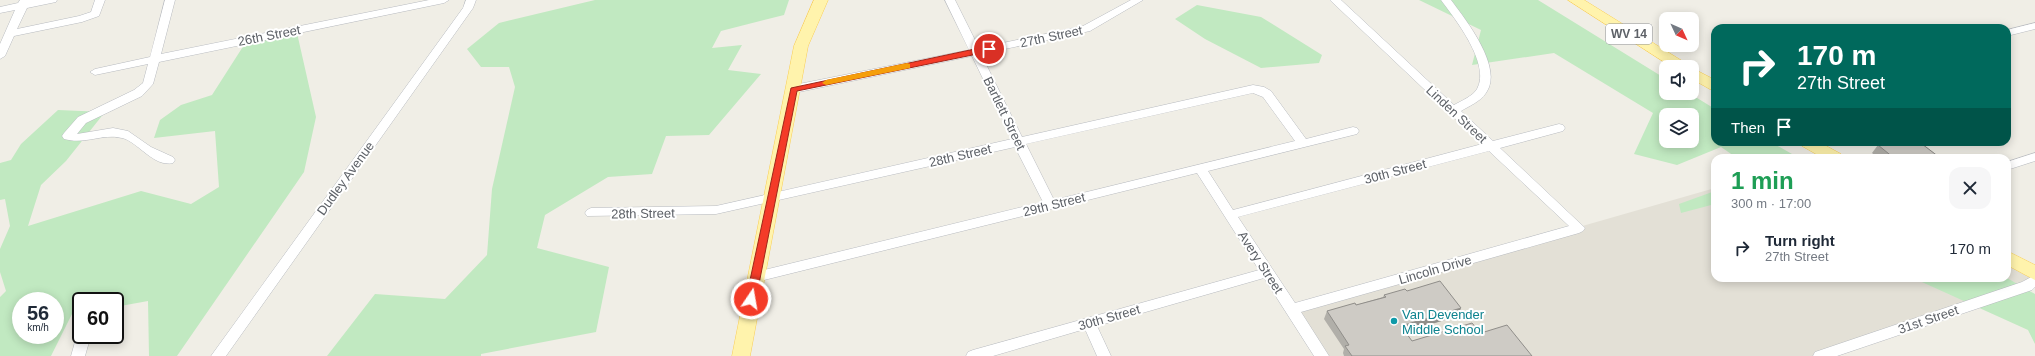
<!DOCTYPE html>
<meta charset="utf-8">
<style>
:root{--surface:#fff;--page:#f6f6f7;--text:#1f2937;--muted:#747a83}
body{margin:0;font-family:Helvetica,sans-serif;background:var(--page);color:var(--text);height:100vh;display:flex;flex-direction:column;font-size:15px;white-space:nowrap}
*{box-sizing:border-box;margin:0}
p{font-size:13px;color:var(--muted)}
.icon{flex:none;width:22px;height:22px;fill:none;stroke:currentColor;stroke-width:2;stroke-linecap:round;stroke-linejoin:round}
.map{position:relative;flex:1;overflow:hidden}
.side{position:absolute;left:1711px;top:154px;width:300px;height:128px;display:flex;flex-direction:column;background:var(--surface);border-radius:12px;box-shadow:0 2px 10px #0003}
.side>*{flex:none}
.top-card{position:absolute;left:1711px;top:24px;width:300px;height:122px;border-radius:12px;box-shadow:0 2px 10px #0003;background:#00695c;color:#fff;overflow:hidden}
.needle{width:26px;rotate:134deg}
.controls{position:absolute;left:1659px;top:12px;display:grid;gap:8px}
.controls a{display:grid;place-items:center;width:40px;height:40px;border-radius:8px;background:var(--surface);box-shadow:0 2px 10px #0003;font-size:20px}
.speed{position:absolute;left:12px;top:292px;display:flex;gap:8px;font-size:20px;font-weight:700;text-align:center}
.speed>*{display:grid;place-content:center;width:52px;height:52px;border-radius:50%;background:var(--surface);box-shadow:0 2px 10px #0003;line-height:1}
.speed small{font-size:10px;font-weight:400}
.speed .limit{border:2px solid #111;border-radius:6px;background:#fff;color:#111}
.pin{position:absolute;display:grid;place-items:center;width:34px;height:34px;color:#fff;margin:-17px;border:2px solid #fff;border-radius:50%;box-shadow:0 1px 4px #0007}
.me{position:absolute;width:44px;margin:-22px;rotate:12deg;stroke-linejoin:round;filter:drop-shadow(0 0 3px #0008)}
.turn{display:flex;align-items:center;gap:14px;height:84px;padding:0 20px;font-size:18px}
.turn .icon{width:52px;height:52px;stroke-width:2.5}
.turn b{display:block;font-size:28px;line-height:34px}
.then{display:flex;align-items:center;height:38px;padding:0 20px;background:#0003;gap:8px;font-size:15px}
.round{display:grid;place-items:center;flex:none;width:42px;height:42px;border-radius:12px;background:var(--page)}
.summary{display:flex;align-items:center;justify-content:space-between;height:68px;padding:0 20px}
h1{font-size:24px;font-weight:700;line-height:30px;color:#1e9e55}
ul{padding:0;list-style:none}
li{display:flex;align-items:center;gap:12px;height:52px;padding:0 20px}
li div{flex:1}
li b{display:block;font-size:15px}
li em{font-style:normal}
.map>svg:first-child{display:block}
.education{fill:#e3e0d6}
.green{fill:#c1e9c1;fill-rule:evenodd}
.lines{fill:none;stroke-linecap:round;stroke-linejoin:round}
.minor-casing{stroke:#b8bbc0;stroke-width:1}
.major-casing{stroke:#face55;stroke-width:1}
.minor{fill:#fff;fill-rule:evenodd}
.major{fill:#fff3ac;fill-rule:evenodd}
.wall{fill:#b1afa9}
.shaded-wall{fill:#908e8a}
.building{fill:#cecbc5;stroke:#908e8a}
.route{fill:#f43b28;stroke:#9f261a}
.slow{fill:#f59e0b}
.culture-dot{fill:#0f9aa8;stroke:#fff;stroke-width:1.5}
.labels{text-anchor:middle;stroke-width:4;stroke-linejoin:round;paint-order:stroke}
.shield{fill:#fff;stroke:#8e9095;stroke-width:1}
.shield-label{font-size:12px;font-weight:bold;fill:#5d6167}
.street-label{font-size:13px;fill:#5d6167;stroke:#fff}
.culture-label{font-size:13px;fill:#0d838f;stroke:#fff;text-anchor:start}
</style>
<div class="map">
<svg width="2035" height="356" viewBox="0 0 2035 356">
<rect width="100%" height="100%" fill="#f0eee6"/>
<path class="education" d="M 1715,188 L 1715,278 L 2007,278 L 2007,257 L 2035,280 L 1820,356 L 1322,356 L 1292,309 Z"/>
<path class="green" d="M 595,0 L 789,0 L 784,15 L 721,31 L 712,48 L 742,45 L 728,70 L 761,74 L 709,135 L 666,136 L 652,174 L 608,177 L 545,215 L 537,248 L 609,267 L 596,332 L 481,354 L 481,356 L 327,356 L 375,294 L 445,299 L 487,255 L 492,189 L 515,87 L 509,67 L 481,67 L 467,49 L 499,23 Z
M 1419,0 L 1538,0 L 1666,79 L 1666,93 L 1689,93 L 1715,109 L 1715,142 L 1771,142 L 1799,158 L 1737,158 L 1721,147 L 1677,165 L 1634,154 L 1653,113 L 1554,53 L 1472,65 L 1481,30 ZM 1666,115 L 1692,115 L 1692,141 L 1666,141 Z
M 1197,5 L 1261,17 L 1322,55 L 1319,63 L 1261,68 L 1205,39 L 1175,19 Z
M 297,33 L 316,117 L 304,172 L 177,356 L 149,356 L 148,301 L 115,307 L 115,301 L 81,301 L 81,313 L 72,314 L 51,356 L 0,356 L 0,297 L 6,291 L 0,272 L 0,249 L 10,226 L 5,199 L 0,200 L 0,163 L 11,160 L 21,144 L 58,110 L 105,112 L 66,161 L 41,185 L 28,226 L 141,191 L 191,204 L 219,187 L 215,131 L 154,138 L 160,120 L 181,105 L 212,95 L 244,45 ZM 21,301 L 55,301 L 55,335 L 21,335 Z
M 1715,191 L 1715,204 L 1681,213 L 1679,204 Z
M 1913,278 L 2007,278 L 2035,294 L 2035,344 L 2028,330 Z"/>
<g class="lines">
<g class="minor-casing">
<path id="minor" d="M 20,0 L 57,0 L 56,2 L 27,8 L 17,29 L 79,16 L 91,12 L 95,0 L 105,0 L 99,16 L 82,22 L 14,36 L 5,56 L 0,59 L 0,44 L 15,10 L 0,13 L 0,7 L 18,3 Z
M 165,0 L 175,0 L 161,54 L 429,0 L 449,0 L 444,3 L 159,62 L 153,84 L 142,96 L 86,123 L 77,134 L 113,128 L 128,131 L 151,147 L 173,157 L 175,160 L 173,163 C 154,168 137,141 122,138 C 102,133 86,145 64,139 L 62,136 L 64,133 L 78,117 L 134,90 L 143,83 L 148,64 L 95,75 L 90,72 L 95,69 L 150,57 Z
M 466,0 L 476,0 L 473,8 L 226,356 L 211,356 L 463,8 Z
M 945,0 L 955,0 L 979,48 L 1083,26 L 1131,0 L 1143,0 L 1090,31 L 981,54 L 1022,137 L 1253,85 L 1264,87 L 1271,91 L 1306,139 L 1353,127 L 1357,128 L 1359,131 L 1357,134 L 1208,171 L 1233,210 L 1482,144 L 1330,0 L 1341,0 L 1454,105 C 1461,101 1473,96 1477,89 C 1491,64 1455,19 1441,0 L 1451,0 C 1466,20 1504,68 1486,93 C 1480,102 1469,106 1461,111 L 1493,141 L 1559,124 L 1563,125 L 1565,128 L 1563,131 L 1500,148 L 1585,228 L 1583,231 L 1579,233 L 1301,312 L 1329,356 L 1314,356 L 1264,278 L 1097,326 L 1111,356 L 1097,356 L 1085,329 L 993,356 L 966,356 L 968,352 L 973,350 L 1259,270 L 1197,173 L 756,282 L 751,281 L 749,277 L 751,273 L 756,272 L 1043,202 L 1015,147 L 716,214 L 587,216 L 585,213 L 587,210 L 591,208 L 716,206 L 1012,139 L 972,56 L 794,93 L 788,89 L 794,85 L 969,50 ZM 1253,93 L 1263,97 L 1295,141 L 1054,200 L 1026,144 ZM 1489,151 L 1569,226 L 1295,303 L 1238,217 Z
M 2035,23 L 2035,29 L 2007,36 L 2007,30 Z
M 2035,153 L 2035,161 L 2007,170 L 2007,162 Z
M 2035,275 L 2035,287 L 2032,290 L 1837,356 L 1813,356 L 1815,352 L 2022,282 Z
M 81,330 L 81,335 L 91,335 L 85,356 L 71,356 L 77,335 Z"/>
</g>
<g class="major-casing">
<path id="major" d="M 814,0 L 828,0 L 808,46 L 750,356 L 732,356 L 794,46 Z
M 1568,0 L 1584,0 L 1687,64 L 1689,67 L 1672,67 Z
M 1692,68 L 1715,80 L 1715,92 L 1692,79 Z
M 1799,142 L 1819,142 L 1841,154 L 1843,158 L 1823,158 L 1802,146 Z
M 2007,251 L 2035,265 L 2035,280 L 2007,265 Z"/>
</g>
<use href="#minor" class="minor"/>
<use href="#major" class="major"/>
</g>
<path class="wall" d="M 1926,142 L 1924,145 L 1939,157 L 1938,158 L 1878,158 L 1872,153 L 1878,145 Z
M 1407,291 L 1458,316 L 1405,332 L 1412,341 L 1481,333 L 1532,356 L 1344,356 L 1343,353 L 1344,349 L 1324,319 L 1327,311 L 1356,305 L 1383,297 L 1384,295 Z"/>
<path class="shaded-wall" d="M 1461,308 L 1458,316 L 1398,334 L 1401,326 Z"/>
<path class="building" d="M 1889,142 L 1925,142 L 1922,144 L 1939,157 L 1934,158 L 1894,158 L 1878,145 Z
M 1440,281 L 1461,308 L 1401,326 L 1412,341 L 1472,323 L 1481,333 L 1507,325 L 1532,356 L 1352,356 L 1345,346 L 1349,345 L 1327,311 L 1355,303 L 1356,305 L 1386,297 L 1384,295 L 1405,289 L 1407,291 Z"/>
<path class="route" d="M 989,46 L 992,47 L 992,51 L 797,91 L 756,299 L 751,303 L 748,302 L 746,299 L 791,88 Z"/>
<path class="slow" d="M 907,63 L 910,64 L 910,68 L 826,85 L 822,83 L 826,80 Z"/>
<circle class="culture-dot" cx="1394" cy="321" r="4"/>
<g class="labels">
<rect class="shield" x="1606" y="24" width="46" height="20" rx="3"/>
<g class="shield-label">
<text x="1629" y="38">WV 14</text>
</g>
<g class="street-label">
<text transform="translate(269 35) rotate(-11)" y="5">26th Street</text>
<text transform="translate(1051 36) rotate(-12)" y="5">27th Street</text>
<text transform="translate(1005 113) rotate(64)" y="5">Bartlett Street</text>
<text transform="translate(1457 114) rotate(43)" y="5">Linden Street</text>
<text transform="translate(960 155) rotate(-13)" y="5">28th Street</text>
<text transform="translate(1395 171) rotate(-15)" y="5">30th Street</text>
<text transform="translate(345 178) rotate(-54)" y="5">Dudley Avenue</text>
<text transform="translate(1054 204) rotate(-14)" y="5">29th Street</text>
<text transform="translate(643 213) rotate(-1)" y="5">28th Street</text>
<text transform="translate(1261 262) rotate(57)" y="5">Avery Street</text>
<text transform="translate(1435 269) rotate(-16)" y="5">Lincoln Drive</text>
<text transform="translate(1109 317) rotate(-16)" y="5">30th Street</text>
<text transform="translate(1928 319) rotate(-19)" y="5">31st Street</text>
</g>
<g class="culture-label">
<text x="1402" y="319">Van Devender<tspan x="1402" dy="15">Middle School</tspan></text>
</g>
</g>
</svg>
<div class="controls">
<a><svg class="needle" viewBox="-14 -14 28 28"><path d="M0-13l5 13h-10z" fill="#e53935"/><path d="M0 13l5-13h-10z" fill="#747a83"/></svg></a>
<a><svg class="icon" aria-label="sound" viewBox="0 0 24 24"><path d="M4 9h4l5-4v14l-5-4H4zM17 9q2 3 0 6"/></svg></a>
<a><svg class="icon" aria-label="layers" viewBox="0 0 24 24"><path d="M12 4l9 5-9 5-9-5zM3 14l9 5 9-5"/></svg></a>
</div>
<div class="speed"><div>56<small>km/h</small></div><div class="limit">60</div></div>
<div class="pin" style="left:989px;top:49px;background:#d93025"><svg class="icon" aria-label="arrive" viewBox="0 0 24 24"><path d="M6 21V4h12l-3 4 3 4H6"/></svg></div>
<svg class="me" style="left:751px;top:299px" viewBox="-20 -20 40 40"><circle r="17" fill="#f43b28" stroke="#fff" stroke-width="3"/><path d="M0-11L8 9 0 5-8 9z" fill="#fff"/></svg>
<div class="top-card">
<div class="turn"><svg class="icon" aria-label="right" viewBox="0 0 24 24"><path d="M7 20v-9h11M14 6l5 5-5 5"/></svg><div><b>170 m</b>27th Street</div></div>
<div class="then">Then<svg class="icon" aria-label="arrive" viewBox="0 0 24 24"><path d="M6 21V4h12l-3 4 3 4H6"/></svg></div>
</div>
<section class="side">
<div class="summary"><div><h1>1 min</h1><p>300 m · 17:00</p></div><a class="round"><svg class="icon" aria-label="close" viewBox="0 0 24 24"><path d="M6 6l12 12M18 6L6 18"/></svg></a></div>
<ul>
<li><svg class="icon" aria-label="right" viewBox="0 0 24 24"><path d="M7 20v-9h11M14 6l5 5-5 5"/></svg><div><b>Turn right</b><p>27th Street</p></div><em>170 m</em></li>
</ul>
</section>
</div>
